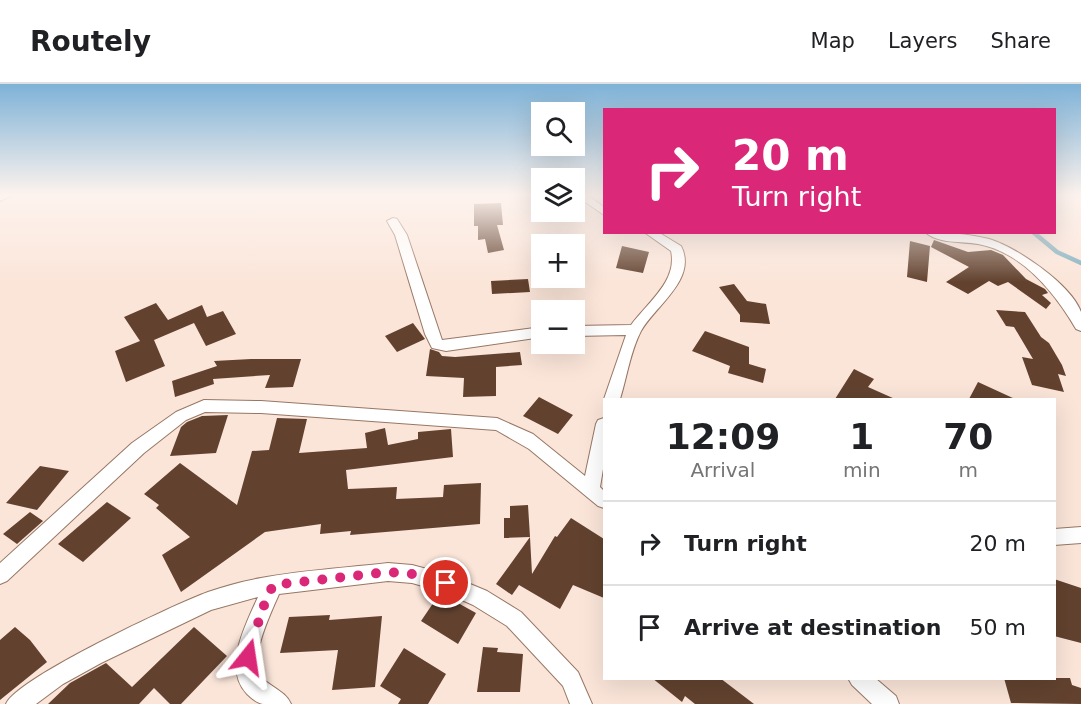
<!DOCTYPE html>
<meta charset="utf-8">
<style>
:root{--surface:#fff;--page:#f2f2f2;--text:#202124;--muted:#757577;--line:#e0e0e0}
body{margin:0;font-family:"DejaVu Sans",sans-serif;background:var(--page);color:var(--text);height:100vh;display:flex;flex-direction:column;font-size:22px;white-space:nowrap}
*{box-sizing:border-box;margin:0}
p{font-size:20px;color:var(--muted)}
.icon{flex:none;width:33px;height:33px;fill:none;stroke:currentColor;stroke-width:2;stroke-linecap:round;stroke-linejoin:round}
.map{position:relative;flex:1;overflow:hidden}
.details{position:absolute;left:603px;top:314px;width:453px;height:282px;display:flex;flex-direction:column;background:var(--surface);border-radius:0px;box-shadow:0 6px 24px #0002}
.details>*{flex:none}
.banner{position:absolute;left:603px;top:24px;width:453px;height:126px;border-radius:0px;box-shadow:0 6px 24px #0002;background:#db2777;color:#fff;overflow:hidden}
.controls{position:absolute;left:531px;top:18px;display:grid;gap:12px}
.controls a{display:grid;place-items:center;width:54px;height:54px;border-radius:0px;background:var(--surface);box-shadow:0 6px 24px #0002;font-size:30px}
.pin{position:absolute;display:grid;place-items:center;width:51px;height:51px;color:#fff;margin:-26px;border:3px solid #fff;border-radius:50%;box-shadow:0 2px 6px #0007}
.me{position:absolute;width:66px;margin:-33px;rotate:15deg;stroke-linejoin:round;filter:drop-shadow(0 0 4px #0008)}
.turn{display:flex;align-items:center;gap:21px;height:126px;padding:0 30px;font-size:27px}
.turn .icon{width:78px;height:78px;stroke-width:2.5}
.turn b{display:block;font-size:42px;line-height:51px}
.eta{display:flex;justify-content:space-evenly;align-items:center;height:102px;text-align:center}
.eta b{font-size:36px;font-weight:700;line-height:42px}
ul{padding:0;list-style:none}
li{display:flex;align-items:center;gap:18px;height:84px;padding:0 30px;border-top:2px solid var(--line)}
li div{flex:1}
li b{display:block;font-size:22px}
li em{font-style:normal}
header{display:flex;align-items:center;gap:36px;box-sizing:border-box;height:84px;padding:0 30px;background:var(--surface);border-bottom:2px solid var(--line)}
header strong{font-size:28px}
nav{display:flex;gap:33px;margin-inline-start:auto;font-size:21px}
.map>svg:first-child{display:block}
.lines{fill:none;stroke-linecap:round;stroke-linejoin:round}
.stream{stroke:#80afbd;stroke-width:4.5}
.building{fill:#62422f}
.street-casing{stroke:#977764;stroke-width:2}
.street{fill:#fff;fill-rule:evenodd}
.route{stroke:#db2777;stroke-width:10;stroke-dasharray:0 18}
</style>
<header>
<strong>Routely</strong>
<nav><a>Map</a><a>Layers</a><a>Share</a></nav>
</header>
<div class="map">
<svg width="1081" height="620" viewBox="0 0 1081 620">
<rect width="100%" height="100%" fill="#fbe5d9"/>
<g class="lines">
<path class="stream" d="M 1033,148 L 1057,168 L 1081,179"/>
</g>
<path class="building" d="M 501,119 L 503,141 L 497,141 L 504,166 L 488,169 L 485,155 L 478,156 L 478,142 L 474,142 L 474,120 Z
M 934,156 L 968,168 L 991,166 L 1003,171 L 1026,195 L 1045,205 L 1048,209 L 1042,211 L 1051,219 L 1046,225 L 1008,198 L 998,202 L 989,197 L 968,210 L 946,198 L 969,183 L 931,163 Z
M 910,157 L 930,162 L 927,198 L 907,193 Z
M 622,162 L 649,168 L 643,189 L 616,184 Z
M 528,195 L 530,208 L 492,210 L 491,197 Z
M 734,200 L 747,217 L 766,220 L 770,240 L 740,238 L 740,231 L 719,203 Z
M 156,219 L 168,236 L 202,221 L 207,233 L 223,227 L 236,250 L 206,262 L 194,239 L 154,256 L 165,282 L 126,298 L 115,267 L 140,257 L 124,233 Z
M 996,226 L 1025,228 L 1041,253 L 1049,259 L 1062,281 L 1066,292 L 1058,290 L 1064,308 L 1032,301 L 1022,273 L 1033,275 L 1014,243 L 1006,242 Z
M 413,239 L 425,255 L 397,268 L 385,252 Z
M 705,247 L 749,263 L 749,280 L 766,285 L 763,299 L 728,289 L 730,282 L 692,267 Z
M 430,265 L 439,268 L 442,272 L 455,273 L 520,268 L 522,281 L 496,283 L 496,312 L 463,313 L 464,294 L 426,292 Z
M 251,275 L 301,275 L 293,303 L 265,304 L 270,291 L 213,295 L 214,300 L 175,313 L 172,297 L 217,282 L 214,277 Z
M 854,285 L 874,295 L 868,303 L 895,315 L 835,315 Z
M 978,298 L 1015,315 L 969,315 Z
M 539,313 L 573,331 L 558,350 L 523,332 Z
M 228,331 L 216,369 L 170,372 L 181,343 L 187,338 L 202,332 Z
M 277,334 L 307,335 L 299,369 L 367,364 L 365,349 L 385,344 L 388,361 L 418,355 L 418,348 L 451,345 L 453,373 L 346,386 L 348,405 L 397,403 L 396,415 L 443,413 L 444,401 L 481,399 L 480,440 L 350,451 L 351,447 L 320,450 L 321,440 L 265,448 L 181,508 L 162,471 L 190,453 L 156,424 L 159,421 L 144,410 L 180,379 L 237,421 L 252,367 L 269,366 Z
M 40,382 L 69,387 L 37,426 L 6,419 Z
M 107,418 L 131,434 L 83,478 L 58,460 Z
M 528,421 L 530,453 L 504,454 L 504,434 L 510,434 L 510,422 Z
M 30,428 L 43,437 L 17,460 L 3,450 Z
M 571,434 L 604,455 L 604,514 L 573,501 L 560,525 L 519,501 L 512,511 L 496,500 L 530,453 L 532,490 L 555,452 L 557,453 Z
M 1054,495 L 1081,504 L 1081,559 L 1054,552 Z
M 440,509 L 476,529 L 458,560 L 421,537 Z
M 330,531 L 329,536 L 382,532 L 375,603 L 332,606 L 338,566 L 280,569 L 289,533 Z
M 15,543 L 30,556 L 47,578 L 0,616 L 0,556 Z
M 194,543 L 227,572 L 181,620 L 170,620 L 154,604 L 139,620 L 48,620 L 70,599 L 106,579 L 132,603 Z
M 483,563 L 498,564 L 497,568 L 523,570 L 520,608 L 477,608 Z
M 404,564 L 446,590 L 428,620 L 398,620 L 401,615 L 380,602 Z
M 652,594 L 720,594 L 754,620 L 695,620 L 685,612 L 682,618 Z
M 1004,594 L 1070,594 L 1072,601 L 1081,604 L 1081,620 L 1011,619 Z"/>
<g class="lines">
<g class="street-casing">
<path id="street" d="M 0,111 L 13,111 L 0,117 Z
M 575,111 L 587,111 L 604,123 L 604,131 Z
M 393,134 L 397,135 L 407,151 L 442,256 L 542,243 L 542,253 L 446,267 L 432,264 L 425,250 L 395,151 L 387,137 Z
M 644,148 L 658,148 L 681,162 C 698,195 655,222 641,247 C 630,268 627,293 620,315 L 604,315 L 626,251 L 574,252 L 574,242 L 631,241 C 647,219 678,197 671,167 Z
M 925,148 C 945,148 968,150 989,155 C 1016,163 1071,200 1081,228 C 1081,233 1081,241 1081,247 L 1076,245 C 1055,209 1022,168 978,160 C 961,157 938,160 925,148 Z
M 204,316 L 261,317 L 497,334 L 533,350 L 585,392 L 596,340 L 598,336 L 604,334 L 604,379 L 600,403 L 604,407 L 604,424 L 598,422 L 529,365 L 496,346 L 261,329 L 205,328 L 186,336 L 144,369 L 7,497 L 0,500 L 0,479 L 132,359 L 176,328 Z
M 1081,443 L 1081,459 L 1054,461 L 1054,445 Z
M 388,479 L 412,481 L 446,490 L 487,507 L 521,528 L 578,588 L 592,620 L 570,620 L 563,602 L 507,542 L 473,521 L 444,508 L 412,499 L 388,497 L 279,510 C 271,529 246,579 263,595 C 273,604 286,608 291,620 C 282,620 271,620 263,620 C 257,619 251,614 247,610 C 222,584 246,540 258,513 L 211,526 L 101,579 L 63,600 L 36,620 L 6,620 C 17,594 175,520 208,508 C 225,502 244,497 261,494 C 302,486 346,484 388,479 Z
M 848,594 L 875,594 L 896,612 L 899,620 L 872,620 L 852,601 Z"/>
</g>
<use href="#street" class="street"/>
</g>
<linearGradient id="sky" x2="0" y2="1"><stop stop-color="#7eb2d7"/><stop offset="0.56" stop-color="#fdf3ee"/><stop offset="1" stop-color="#fdf3ee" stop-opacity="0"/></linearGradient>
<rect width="1081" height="198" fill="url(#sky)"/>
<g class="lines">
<path class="route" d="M 248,573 L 262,526 L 273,501 L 388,488 L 412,490 L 446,499"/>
</g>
</svg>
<div class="controls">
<a><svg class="icon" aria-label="search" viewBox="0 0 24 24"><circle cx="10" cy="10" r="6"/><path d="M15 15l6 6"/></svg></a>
<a><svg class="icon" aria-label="layers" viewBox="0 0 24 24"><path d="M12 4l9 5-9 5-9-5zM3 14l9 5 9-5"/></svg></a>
<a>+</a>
<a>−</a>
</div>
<div class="pin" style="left:446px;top:499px;background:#d93025"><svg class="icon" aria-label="arrive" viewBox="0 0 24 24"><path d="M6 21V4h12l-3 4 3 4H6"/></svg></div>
<svg class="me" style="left:248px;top:573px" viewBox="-20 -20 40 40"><path d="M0-17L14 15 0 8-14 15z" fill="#db2777" stroke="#fff" stroke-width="4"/></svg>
<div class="banner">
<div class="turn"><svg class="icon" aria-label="right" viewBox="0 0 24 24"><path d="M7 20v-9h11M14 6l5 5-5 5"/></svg><div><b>20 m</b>Turn right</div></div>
</div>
<section class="details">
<div class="eta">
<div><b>12:09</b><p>Arrival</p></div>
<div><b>1</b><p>min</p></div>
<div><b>70</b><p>m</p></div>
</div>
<ul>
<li><svg class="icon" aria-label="right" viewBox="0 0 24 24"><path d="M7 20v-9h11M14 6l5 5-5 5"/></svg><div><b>Turn right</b></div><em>20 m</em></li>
<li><svg class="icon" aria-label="arrive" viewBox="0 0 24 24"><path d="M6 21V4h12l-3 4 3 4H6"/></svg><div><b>Arrive at destination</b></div><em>50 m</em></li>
</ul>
</section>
</div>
